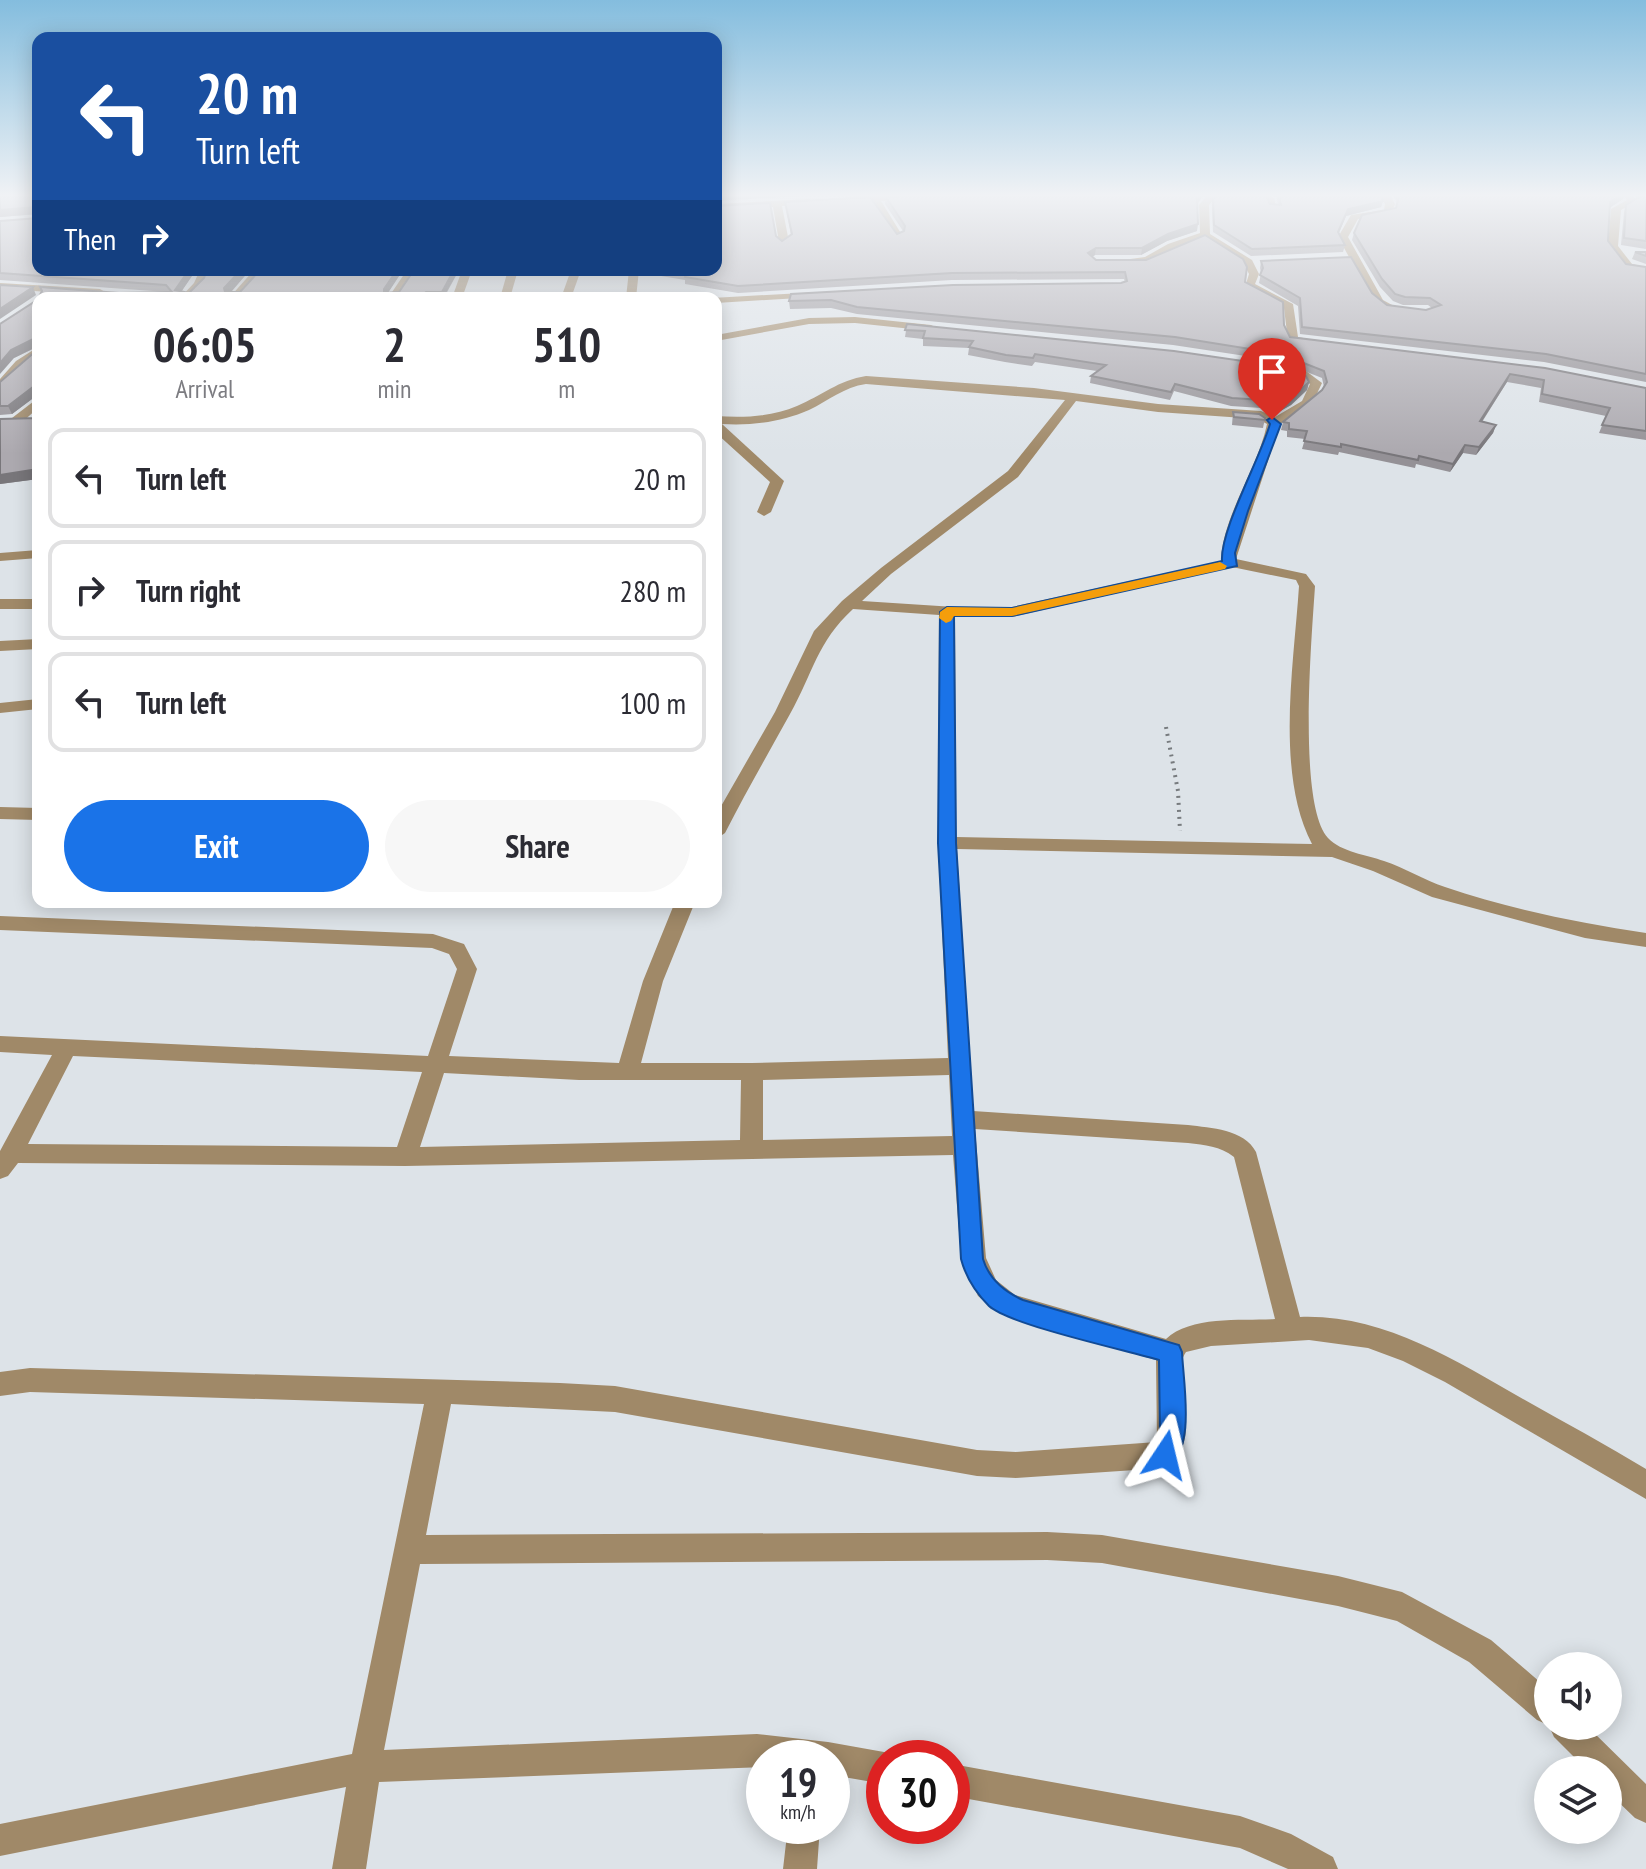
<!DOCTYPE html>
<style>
:root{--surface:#fff;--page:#f7f7f7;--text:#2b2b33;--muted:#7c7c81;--line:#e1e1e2;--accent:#1a73e8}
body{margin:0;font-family:"PT Sans Narrow",sans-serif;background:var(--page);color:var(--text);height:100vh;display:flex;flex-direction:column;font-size:30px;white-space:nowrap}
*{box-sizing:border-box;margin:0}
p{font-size:26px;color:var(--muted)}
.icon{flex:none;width:44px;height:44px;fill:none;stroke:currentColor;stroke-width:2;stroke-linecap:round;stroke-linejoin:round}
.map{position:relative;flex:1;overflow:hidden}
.panel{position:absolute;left:32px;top:292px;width:690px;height:616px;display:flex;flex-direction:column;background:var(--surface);border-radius:16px;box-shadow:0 4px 20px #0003}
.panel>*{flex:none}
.guide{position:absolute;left:32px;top:32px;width:690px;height:244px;border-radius:16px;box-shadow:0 4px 20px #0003;background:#1a4fa0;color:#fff;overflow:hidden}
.tools{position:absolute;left:1534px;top:1652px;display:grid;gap:16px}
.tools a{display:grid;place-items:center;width:88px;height:88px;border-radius:50%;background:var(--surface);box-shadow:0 4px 20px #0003;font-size:40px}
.speed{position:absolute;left:746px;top:1740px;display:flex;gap:16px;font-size:40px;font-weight:700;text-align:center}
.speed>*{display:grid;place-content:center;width:104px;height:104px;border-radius:50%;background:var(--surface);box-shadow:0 4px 20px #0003;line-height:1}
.speed small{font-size:20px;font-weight:400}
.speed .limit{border:12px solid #d22;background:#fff;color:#111}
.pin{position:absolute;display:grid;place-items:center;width:68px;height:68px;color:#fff;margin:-82px -34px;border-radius:50% 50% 50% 0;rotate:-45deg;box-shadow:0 0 8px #0007}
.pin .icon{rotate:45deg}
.me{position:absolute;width:88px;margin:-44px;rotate:10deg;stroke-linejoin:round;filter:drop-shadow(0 0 6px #0008)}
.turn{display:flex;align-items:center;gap:28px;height:168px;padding:0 32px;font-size:36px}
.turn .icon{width:104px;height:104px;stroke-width:2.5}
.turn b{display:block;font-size:56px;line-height:68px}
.then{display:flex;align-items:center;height:76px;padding:0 32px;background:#0003;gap:16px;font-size:30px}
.eta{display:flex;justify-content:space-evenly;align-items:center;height:136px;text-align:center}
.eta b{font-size:48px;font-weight:800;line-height:56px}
.cta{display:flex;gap:16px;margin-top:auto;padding:16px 32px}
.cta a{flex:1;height:92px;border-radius:48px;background:var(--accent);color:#fff;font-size:32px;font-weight:800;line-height:92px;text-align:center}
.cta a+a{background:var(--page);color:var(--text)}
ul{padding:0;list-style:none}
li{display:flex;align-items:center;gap:24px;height:100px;margin:0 16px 12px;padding:0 16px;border:4px solid var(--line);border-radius:16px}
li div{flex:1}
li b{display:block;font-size:30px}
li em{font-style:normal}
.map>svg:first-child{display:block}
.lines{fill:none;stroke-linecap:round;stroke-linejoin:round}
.path{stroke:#777b7e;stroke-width:4;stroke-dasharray:2 5;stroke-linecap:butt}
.street{fill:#a08968;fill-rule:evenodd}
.wall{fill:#949196}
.shaded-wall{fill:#78767a}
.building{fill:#aca9af;stroke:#78767a;stroke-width:2}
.route{fill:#1a73e8;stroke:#114b97;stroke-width:2}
.slow{fill:#f59e0b}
</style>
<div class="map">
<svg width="1646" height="1869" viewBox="0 0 1646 1869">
<rect width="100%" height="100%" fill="#dde3e8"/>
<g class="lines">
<path class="path" d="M 1166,727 L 1178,791 L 1180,831"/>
<path class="street" d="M 925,193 L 970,193 L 965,196 L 881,201 L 902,235 L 897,238 L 871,201 L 846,203 L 841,200 L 846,197 Z
M 1209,193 L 1219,193 L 1209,205 L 1210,234 L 1252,260 L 1259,274 L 1255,284 L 1293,304 L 1298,337 L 1319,341 L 1319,345 L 1288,341 L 1284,308 L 1245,287 L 1249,274 L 1244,264 L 1204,239 C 1177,248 1152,267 1123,264 L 1123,260 L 1145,257 L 1168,244 L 1200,233 L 1199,205 Z
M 1256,193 L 1266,193 L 1274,198 L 1277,210 L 1271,210 L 1267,201 Z
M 1379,193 L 1389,193 L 1395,204 L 1391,214 L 1358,219 L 1348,237 L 1383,300 L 1403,311 L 1397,314 L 1375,304 L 1338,237 L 1351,215 L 1384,210 L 1385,204 Z
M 1623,193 L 1631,193 L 1637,201 L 1621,210 L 1618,246 L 1632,264 L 1646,267 L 1646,273 L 1624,268 L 1608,246 L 1611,209 L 1627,200 Z
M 810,199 L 813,204 L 782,206 L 789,242 L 784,245 L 779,242 L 773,207 L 716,210 L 716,204 Z
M 200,270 L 210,270 L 204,284 L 191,298 L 180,298 L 194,283 Z
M 254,270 L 265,270 L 240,298 L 229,298 Z
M 407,270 L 417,270 L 398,298 L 388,298 Z
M 462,270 L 472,270 L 462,298 L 452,298 Z
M 508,270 L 518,270 L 510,298 L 500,298 Z
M 571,270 L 581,270 L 571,298 L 561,298 Z
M 629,270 L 639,270 L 636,298 L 626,298 Z
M 0,283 L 100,289 L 105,292 L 100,295 L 0,289 Z
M 820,292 L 821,294 L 816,297 L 716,303 L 716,298 L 712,298 Z
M 855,317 L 931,325 L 937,328 L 931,331 L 855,323 L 809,324 L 716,341 L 716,335 L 809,318 Z
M 38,347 L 38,356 L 0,390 L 0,379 L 16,361 Z
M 1265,362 L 1306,371 L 1322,383 L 1311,406 L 1280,424 L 1236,559 L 1306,574 L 1315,586 C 1312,634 1297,804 1328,838 C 1341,852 1367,855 1384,861 C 1405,868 1424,880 1445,887 C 1509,909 1579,923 1646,933 L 1646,947 L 1585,938 L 1432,897 L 1373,871 L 1332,857 L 957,849 L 973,1111 L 1188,1125 C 1211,1128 1244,1129 1256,1152 L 1300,1317 C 1383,1314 1454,1360 1523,1399 C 1564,1422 1606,1445 1646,1469 L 1646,1499 L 1445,1382 L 1403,1361 L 1368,1348 L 1309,1340 L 1211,1346 L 1186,1352 C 1172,1373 1187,1405 1186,1428 C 1186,1442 1180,1452 1175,1464 L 1165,1468 L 1016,1478 L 977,1476 L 615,1412 L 451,1404 L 426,1535 L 1047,1532 L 1102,1535 L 1338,1576 L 1402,1592 L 1491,1640 L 1548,1689 L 1548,1725 L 1537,1720 L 1469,1662 L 1397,1621 L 1338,1606 L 1102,1563 L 1047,1560 L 420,1564 L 384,1750 L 757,1734 L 828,1742 L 884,1752 L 896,1758 L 884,1758 L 884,1784 L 832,1775 L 832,1758 L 764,1758 L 764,1767 L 379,1782 L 366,1869 L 332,1869 L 346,1787 L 0,1856 L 0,1824 L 352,1754 L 424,1404 L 30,1392 L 0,1396 L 0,1372 L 30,1368 L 560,1383 L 615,1386 L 977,1450 L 1016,1452 L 1157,1442 L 1156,1360 L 1019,1321 L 997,1311 L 978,1296 L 961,1258 L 953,1155 L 405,1166 L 18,1163 L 8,1176 L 0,1179 L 0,1151 L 52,1055 L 0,1052 L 0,1036 L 428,1056 L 457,969 L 449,954 L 432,948 L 0,930 L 0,916 L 433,934 L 464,944 L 477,969 L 449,1056 L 619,1063 L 643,981 L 675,902 L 695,902 L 663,981 L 641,1063 L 752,1063 L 948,1058 L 938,843 L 939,615 L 853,609 C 817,642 813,673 790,714 C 768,754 746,792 725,833 L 716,839 L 716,815 L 775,712 L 814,631 L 842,601 L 881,568 L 1008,471 L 1065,400 L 866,384 C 844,387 828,401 809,410 C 782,422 750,426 722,424 L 784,481 L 771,512 L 764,516 L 757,512 L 770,482 L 716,433 L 716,416 C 742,418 772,417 797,406 C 821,396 839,380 866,376 L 1034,388 L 1158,404 L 1261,411 L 1275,417 L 1302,401 L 1310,384 L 1298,377 L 1261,369 L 1259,366 ZM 1076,401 L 1158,412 L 1258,419 L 1267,424 C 1258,468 1222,517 1221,561 L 1012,607 L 970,608 L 862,601 L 891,574 L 1018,477 ZM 1232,567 L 1296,580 L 1299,586 C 1294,664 1275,773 1312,844 L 956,837 L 955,616 L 1012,617 ZM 73,1056 L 422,1072 L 397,1147 L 28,1144 ZM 444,1073 L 579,1080 L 741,1080 L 740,1140 L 420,1147 ZM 949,1075 L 952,1136 L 763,1140 L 763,1080 ZM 975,1129 L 1188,1143 C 1205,1145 1220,1146 1234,1157 L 1275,1319 C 1243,1321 1191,1315 1166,1339 L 1015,1295 L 996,1280 L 986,1258 Z
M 38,398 L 38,408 L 20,424 L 12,424 L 12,418 Z
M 38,550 L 38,558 L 0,561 L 0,553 Z
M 0,599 L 38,599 L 38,609 L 0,609 Z
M 38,639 L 38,649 L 0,651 L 0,641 Z
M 38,699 L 38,709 L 0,713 L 0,703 Z
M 0,807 L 38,808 L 38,820 L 0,819 Z
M 1549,1726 L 1587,1726 L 1646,1784 L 1646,1823 L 1635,1818 L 1608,1792 L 1608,1770 L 1587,1770 L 1554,1737 Z
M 952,1764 L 1240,1816 L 1291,1834 L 1333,1857 L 1338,1869 L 1288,1869 L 1240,1848 L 952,1796 Z
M 788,1826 L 820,1826 L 817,1869 L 783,1869 Z"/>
</g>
<path class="wall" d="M 716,192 L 876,192 L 716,201 Z
M 1270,192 L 1380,192 L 1383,201 L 1381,207 L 1346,216 L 1339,233 L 1345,245 L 1343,252 L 1251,256 L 1213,232 L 1212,206 L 1213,199 L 1278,205 L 1276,195 Z
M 1391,192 L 1625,192 L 1623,199 L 1610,207 L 1608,241 L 1626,264 L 1646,267 L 1646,382 L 1544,362 L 1300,334 L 1298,306 L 1259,283 L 1261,273 L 1260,268 L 1261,261 L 1372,293 L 1387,305 L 1426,310 L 1432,308 L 1428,305 L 1403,305 L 1393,301 L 1380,287 L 1352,240 L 1354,233 L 1396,208 L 1397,202 Z
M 1634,192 L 1646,192 L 1646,249 L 1621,245 L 1624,212 L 1626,205 L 1638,198 Z
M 0,194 L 196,270 L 181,292 L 189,293 L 204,278 L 207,270 L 250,270 L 230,292 L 240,292 L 260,270 L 403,270 L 388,292 L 399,292 L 459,270 L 444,298 L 38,298 L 38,479 L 0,484 L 0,419 L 37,418 L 37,413 L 33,405 L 38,400 L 38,396 L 36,396 L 12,414 L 0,415 L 0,382 L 37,350 L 37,347 L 14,358 L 37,300 L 41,292 L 40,287 L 119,293 L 167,292 L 0,280 L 0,221 L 38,218 L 38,214 L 0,217 Z
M 886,197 L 1197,204 L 1197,231 L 1167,241 L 1141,255 L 1095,255 L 1092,257 L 1096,260 L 1245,282 L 1284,325 L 1290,337 L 1646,388 L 1646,440 L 1599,433 L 1606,416 L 1539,402 L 1541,388 L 1507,382 L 1482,422 L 1496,425 L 1493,433 L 1476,455 L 1463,453 L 1450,472 L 1416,464 L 1415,468 L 1339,452 L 1338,455 L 1302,449 L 1305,439 L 1287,437 L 1287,431 L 1281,430 L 1283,422 L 1322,390 L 1324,387 L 1322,378 L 1279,361 L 1173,345 L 857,314 L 831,308 L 790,309 L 789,301 L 1121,283 L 1125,282 L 1124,279 L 952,280 L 738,293 L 685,284 L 685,280 L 643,273 L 643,270 L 716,270 L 776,236 L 782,241 L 791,235 L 785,202 L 897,234 L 903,231 L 885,204 Z
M 1635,252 L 1646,252 L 1646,264 L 1632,259 Z
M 907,324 L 1309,382 L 1307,390 L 1291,405 L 1275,414 L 1261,408 L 1231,406 L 1174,391 L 1170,400 L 1090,383 L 1091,376 L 1097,371 L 1035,362 L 1032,366 L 1005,362 L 968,355 L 969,348 L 923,346 L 923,339 L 905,337 Z
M 1233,412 L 1265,418 L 1263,428 L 1232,425 Z"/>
<path class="shaded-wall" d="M 1202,192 L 1207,192 L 1196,205 L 1197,198 Z
M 1625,192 L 1623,199 L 1608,209 L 1610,202 Z
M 1383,201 L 1381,207 L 1346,216 L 1336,239 L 1348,209 Z
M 35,207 L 38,214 L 0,217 L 0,210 Z
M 1198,224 L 1197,231 L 1167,241 L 1141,255 L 1142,248 L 1168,234 Z
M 1096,248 L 1095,255 L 1087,260 L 1088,253 Z
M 189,270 L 196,270 L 177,298 L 175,290 Z
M 241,270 L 250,270 L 226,298 L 224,288 Z
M 397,270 L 403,270 L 386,296 L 384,289 Z
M 454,270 L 459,270 L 443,298 L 442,292 Z
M 474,270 L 487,270 L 487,272 L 474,273 Z
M 33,287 L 36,295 L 0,319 L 0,309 Z
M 426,292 L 427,298 L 418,298 Z
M 37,337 L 38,346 L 14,358 L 0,374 L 0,363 L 11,350 Z
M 1510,374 L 1507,382 L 1477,429 L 1480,421 Z
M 1309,382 L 1307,390 L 1291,405 L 1275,414 L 1277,406 Z
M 33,387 L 36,396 L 12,414 L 8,406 Z
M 1496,425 L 1493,433 L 1476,455 L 1479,447 Z
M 1465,445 L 1463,453 L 1450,472 L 1453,464 Z
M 38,469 L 38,479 L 0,484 L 0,475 Z"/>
<path class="building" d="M 18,192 L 38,192 L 38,210 L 35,207 L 0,210 L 0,194 Z
M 716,192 L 750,192 L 716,194 Z
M 963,192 L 1202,192 L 1197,198 L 1198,224 L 1168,234 L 1142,248 L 1096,248 L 1088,253 L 1096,260 L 1146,260 L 1205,235 L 1243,259 L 1247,267 L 1245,282 L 1283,302 L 1284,325 L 1290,337 L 1545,368 L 1646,388 L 1646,431 L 1602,425 L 1610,408 L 1542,394 L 1544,380 L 1510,374 L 1480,421 L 1496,425 L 1479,447 L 1465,445 L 1453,464 L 1419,456 L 1418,460 L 1341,444 L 1341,447 L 1304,441 L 1307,431 L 1289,429 L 1289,423 L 1283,422 L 1322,390 L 1327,382 L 1324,371 L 1281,354 L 1175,337 L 857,307 L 831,300 L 789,301 L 791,294 L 953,285 L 1121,283 L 1127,281 L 1125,272 L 952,273 L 738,286 L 685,277 L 686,273 L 670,270 L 716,270 L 716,206 L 770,203 L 776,236 L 782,241 L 792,234 L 785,202 L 870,197 L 897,234 L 904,231 L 905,226 L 886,197 Z
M 1218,192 L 1261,192 L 1266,196 L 1270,204 L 1281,205 L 1278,192 L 1380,192 L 1383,201 L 1348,209 L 1338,232 L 1345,245 L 1252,249 L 1214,225 L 1213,199 Z
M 1397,192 L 1625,192 L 1610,202 L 1608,241 L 1626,264 L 1646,267 L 1646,374 L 1546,354 L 1302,327 L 1300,298 L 1260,275 L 1263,268 L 1261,261 L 1351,257 L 1372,293 L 1387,305 L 1426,310 L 1441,305 L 1430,298 L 1405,297 L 1395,294 L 1382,279 L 1354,233 L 1362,215 L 1396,208 L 1399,196 Z
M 1641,192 L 1646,192 L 1646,241 L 1624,238 L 1626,205 L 1642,195 Z
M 38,213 L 38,270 L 189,270 L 175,290 L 189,293 L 204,278 L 207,270 L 241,270 L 224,288 L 225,292 L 240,292 L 260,270 L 397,270 L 384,289 L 384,293 L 399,292 L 414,270 L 454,270 L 442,292 L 426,292 L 418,298 L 38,298 L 38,469 L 0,475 L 0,419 L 37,418 L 38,408 L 33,405 L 38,400 L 38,390 L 33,387 L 8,406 L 0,406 L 0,382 L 37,350 L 37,337 L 11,350 L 0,363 L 0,324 L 37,300 L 42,291 L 40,287 L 119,293 L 172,292 L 166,285 L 0,273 L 0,221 L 38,218 Z
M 1635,252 L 1646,252 L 1646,256 Z
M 0,285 L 33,287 L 0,309 Z
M 907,324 L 1174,351 L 1277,366 L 1306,376 L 1309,382 L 1293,397 L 1277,406 L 1263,400 L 1232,398 L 1175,384 L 1171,392 L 1091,376 L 1106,365 L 1035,354 L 1033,358 L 1006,355 L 969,347 L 973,341 L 923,338 L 925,331 L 905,330 Z
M 1233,412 L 1259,414 L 1265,418 L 1265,420 L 1234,417 Z"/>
<linearGradient id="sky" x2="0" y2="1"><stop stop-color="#84bdde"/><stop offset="0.43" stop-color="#f0f2f5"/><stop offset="1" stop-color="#f0f2f5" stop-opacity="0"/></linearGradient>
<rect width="1646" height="454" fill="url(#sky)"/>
<path class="route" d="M 1272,417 L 1281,424 L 1248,511 L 1235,553 L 1237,566 L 1012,616 L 954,616 L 956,843 L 983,1259 C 989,1279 1005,1292 1023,1300 L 1179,1345 L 1182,1352 C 1183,1381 1197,1454 1165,1467 L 1157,1463 L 1153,1455 L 1160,1434 L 1159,1360 C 1125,1350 1010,1325 989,1306 C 975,1292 966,1278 961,1259 L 938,843 L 940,612 L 947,607 L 1012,608 L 1222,561 C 1220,530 1260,459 1270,424 L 1267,420 Z"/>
<path class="slow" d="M 1220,562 L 1227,566 L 1225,569 L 1012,616 L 954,616 L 951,621 L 946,623 L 939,618 L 940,612 L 947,607 L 1012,608 Z"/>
</svg>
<div class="tools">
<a><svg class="icon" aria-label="sound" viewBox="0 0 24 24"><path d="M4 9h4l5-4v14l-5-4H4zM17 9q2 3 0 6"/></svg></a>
<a><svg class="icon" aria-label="layers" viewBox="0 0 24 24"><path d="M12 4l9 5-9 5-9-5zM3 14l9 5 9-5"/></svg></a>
</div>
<div class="speed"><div>19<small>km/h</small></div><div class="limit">30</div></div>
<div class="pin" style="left:1272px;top:420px;background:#d93025"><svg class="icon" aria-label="arrive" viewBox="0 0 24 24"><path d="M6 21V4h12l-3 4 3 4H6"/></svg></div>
<svg class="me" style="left:1165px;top:1455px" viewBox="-20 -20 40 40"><path d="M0-17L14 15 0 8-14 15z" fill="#1a73e8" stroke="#fff" stroke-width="4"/></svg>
<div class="guide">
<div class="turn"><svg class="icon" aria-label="left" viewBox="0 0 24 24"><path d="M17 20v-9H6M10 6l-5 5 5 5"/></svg><div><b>20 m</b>Turn left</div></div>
<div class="then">Then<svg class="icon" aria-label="right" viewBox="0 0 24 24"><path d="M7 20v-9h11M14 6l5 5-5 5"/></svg></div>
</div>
<section class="panel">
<div class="eta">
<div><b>06:05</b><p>Arrival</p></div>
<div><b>2</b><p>min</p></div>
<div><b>510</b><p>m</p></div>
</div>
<ul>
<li><svg class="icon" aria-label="left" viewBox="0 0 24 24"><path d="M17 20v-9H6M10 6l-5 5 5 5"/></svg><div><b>Turn left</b></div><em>20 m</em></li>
<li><svg class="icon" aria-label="right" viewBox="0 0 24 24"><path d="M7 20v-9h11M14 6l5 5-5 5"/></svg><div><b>Turn right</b></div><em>280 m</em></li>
<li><svg class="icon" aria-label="left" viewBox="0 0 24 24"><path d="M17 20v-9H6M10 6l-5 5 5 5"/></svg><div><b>Turn left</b></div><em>100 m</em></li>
</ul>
<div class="cta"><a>Exit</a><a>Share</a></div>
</section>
</div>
